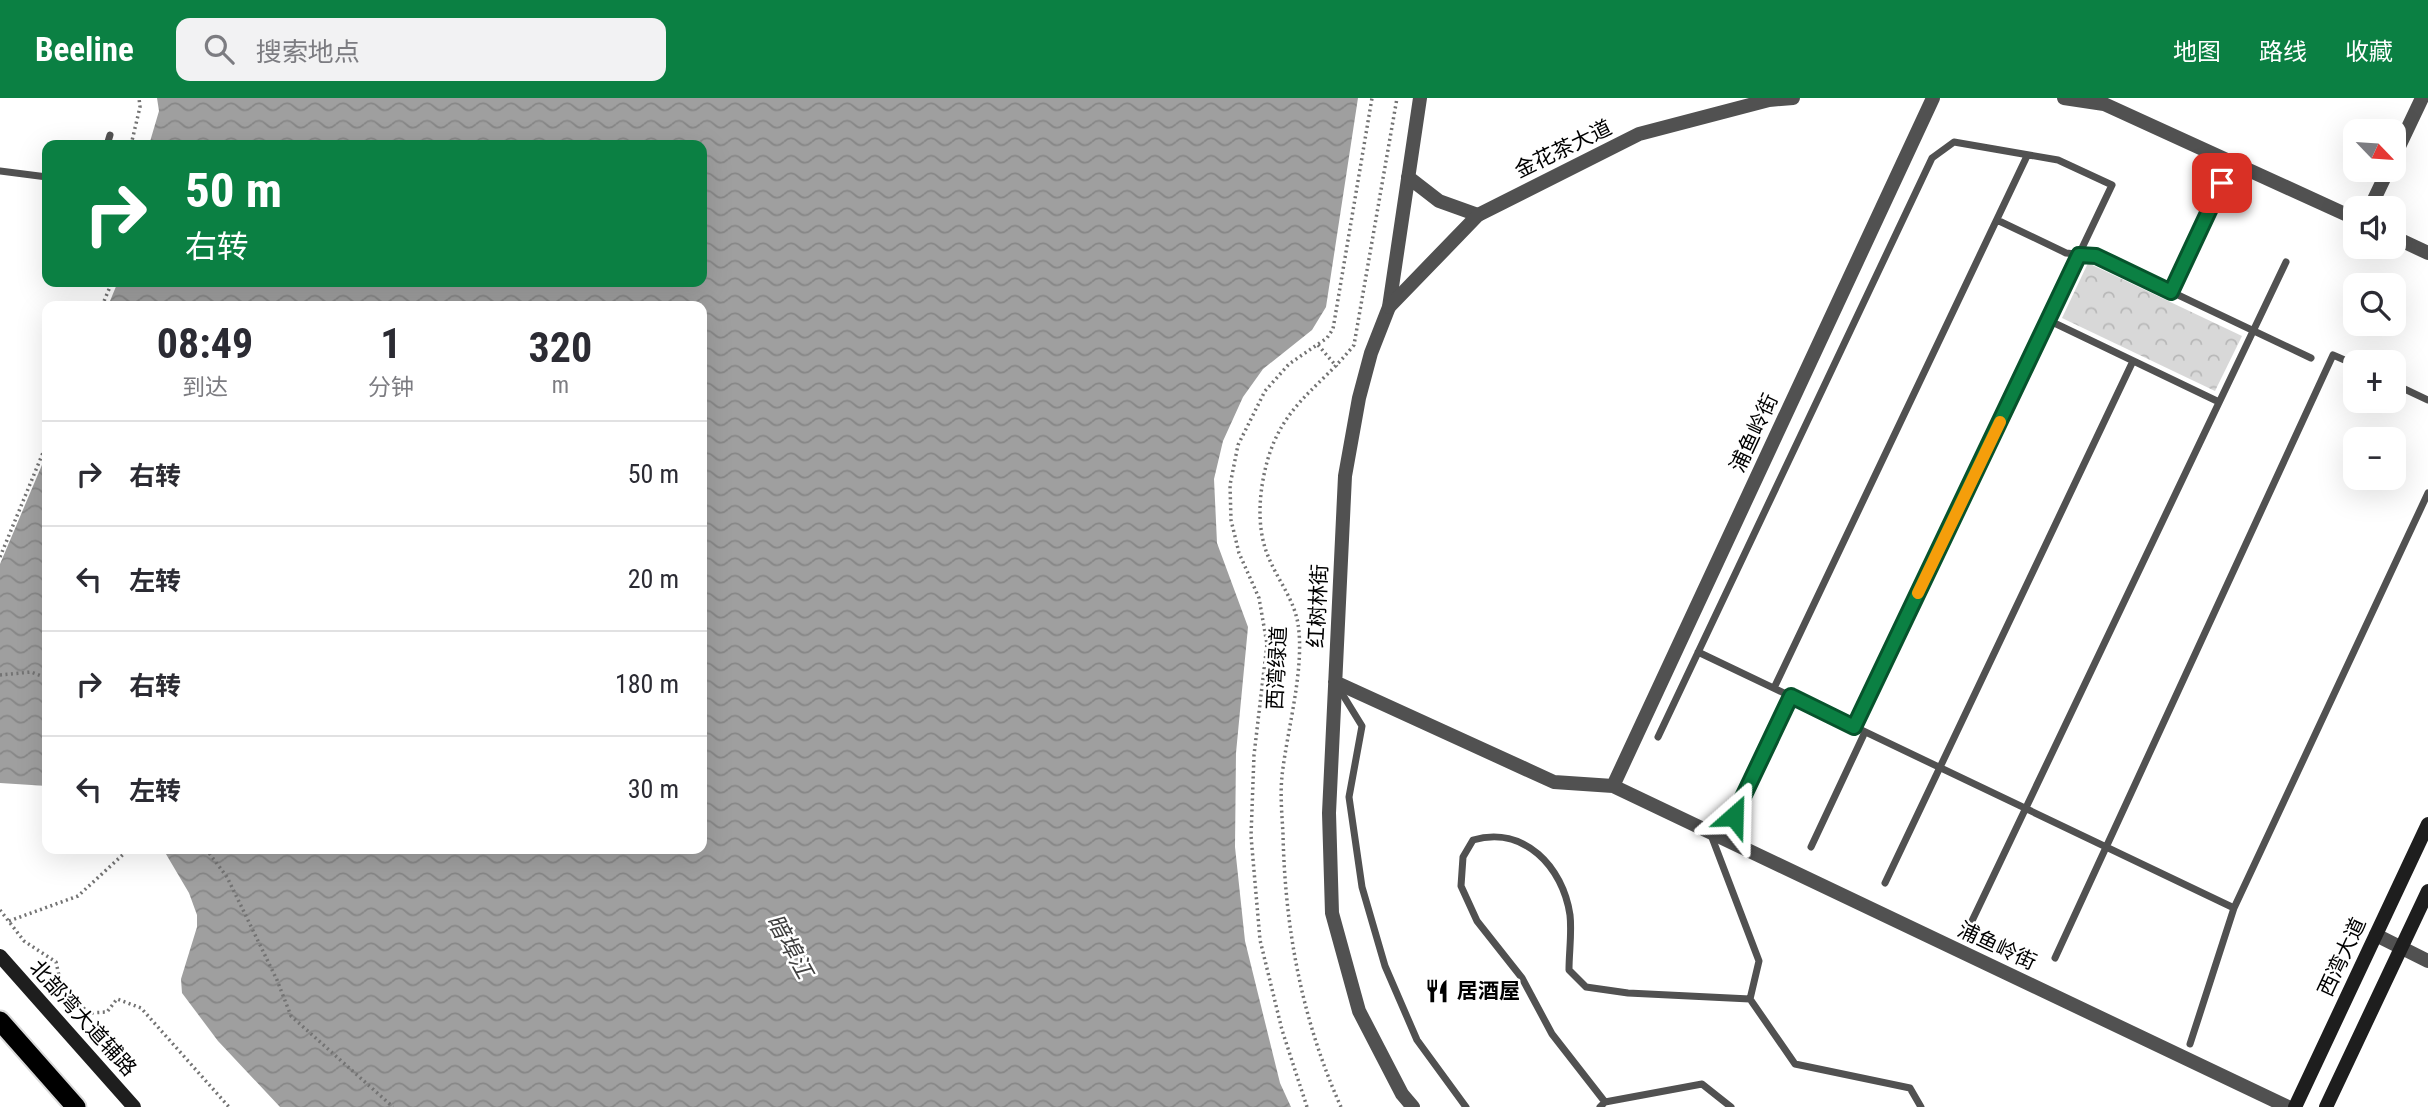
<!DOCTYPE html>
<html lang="zh">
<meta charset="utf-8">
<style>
:root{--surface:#fff;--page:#f2f2f3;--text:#2b2b33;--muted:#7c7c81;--line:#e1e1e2;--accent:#0b8043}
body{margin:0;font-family:"Roboto Condensed","Noto Sans SC",sans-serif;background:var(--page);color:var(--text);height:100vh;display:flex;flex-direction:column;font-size:26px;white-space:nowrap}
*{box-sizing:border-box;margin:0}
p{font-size:23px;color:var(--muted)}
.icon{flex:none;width:38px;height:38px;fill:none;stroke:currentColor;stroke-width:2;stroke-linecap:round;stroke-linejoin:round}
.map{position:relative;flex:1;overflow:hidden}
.details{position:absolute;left:42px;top:203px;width:665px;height:553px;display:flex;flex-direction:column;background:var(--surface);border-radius:14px;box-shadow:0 7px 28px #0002}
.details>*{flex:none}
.hud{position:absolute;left:42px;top:42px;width:665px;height:147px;border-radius:14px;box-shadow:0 7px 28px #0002;background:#0b8043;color:#fff;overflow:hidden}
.needle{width:46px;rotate:115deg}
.fabs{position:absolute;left:2343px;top:21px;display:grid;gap:14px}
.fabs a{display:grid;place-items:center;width:63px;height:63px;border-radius:14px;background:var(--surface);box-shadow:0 7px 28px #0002;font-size:35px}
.pin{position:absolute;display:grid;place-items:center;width:60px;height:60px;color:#fff;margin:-30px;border-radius:14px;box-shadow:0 4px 10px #0006}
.me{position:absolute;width:77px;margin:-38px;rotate:25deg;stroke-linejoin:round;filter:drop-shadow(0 0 5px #0008)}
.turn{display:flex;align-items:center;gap:24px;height:147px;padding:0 28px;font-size:32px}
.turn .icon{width:91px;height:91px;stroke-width:2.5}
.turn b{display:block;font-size:49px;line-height:60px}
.eta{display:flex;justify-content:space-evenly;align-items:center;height:119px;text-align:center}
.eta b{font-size:42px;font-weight:700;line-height:49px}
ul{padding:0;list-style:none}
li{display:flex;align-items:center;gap:21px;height:105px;padding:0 28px;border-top:2px solid var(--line)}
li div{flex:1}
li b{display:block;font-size:26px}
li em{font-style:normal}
header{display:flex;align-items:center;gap:42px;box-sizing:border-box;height:98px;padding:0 35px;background:var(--accent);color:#fff}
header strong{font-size:33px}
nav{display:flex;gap:38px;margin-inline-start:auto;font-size:24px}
.search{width:490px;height:63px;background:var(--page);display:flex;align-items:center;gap:18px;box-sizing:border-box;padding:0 24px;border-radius:14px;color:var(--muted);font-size:26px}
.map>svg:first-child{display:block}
.forest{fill:url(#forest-crowns)}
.water{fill:url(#water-waves)}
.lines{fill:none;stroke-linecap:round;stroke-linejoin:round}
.trunk-casing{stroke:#dbdbdb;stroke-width:23}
.path{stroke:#737373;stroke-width:3.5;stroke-dasharray:2 3.5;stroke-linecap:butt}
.service{stroke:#515151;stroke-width:7}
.minor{stroke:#515151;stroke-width:14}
.tertiary{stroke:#515151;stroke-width:14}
.secondary{stroke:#1e1e1e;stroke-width:14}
.trunk{stroke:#000;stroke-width:19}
.route-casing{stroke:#07532c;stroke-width:18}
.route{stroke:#0b8043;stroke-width:12}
.slow{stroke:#f59e0b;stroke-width:12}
.labels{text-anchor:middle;stroke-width:5;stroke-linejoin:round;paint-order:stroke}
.street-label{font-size:21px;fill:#000;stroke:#fff}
.poi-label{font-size:21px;font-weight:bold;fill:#000;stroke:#fff;text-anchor:start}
.water-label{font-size:23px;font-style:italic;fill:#404040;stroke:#fff}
</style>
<header>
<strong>Beeline</strong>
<div class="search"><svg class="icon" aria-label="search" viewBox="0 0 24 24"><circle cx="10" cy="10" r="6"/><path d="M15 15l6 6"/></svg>搜索地点</div>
<nav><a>地图</a><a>路线</a><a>收藏</a></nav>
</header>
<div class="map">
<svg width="2428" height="1009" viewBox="0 0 2428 1009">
<defs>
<pattern id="forest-crowns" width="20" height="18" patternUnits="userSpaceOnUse" patternTransform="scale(1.75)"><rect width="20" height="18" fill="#d8d8d8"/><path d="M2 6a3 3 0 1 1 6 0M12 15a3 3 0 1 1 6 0" fill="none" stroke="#b8b8b8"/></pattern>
<pattern id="water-waves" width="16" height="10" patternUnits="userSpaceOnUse" patternTransform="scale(1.75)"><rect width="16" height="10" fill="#9f9f9f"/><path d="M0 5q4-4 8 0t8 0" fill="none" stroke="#878787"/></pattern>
</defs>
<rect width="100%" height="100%" fill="#fff"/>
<path class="forest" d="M 2088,165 L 2242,238 L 2215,293 L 2062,220 Z"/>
<path class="water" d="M 157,0 L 1358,0 L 1326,209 L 1312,232 L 1263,271 L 1243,299 L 1223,343 L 1214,381 L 1217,445 L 1248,529 L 1236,655 L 1235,749 L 1245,843 L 1280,985 L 1291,1009 L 280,1009 L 218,943 L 182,895 L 181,881 L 197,829 L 197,817 L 189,795 L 163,751 L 702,751 L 702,208 L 108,208 L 117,186 L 702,184 L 702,47 L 149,47 L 159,13 Z
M 47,355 L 47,688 L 0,685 L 0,466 Z"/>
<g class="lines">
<g class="trunk-casing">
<path id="trunk" d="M 0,923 L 76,1009"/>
</g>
<path class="path" d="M 131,47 L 140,9 L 139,0
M 102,208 L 112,184
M 1318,247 L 1337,269
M 0,459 L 47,345
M 0,577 L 31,574 L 47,580
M 206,751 L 227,779 L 277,882 L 291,918 L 393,1009
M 0,812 L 24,843 L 56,864 L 60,882 L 88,915 L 107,914 L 117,901 L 141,910 L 229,1009
M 9,823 L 78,798 L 129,751
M 1307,1009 L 1282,932 L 1260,842 L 1251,738 L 1254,657 L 1267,546 L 1259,500 L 1239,455 L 1231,422 L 1230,387 L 1238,347 L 1265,293 L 1289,266 L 1327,240 L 1333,231 L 1372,0
M 1341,1009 C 1302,922 1285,831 1283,736 C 1282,717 1280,697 1282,678 C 1287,632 1305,571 1298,526 C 1294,501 1277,481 1268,458 C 1256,429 1259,394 1267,364 C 1283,306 1320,290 1354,247 L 1397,0"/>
<path class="service" d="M 107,47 L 110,37
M 0,73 L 47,79
M 1997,122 L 2066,155 L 2096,158 L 2311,260
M 2171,194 L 2231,64
M 2048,222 L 2219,304
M 2394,286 L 2428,302
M 1698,554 L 2234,810
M 1338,589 L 1362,628 L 1349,699 L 1362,789 L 1385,868 L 1417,942 L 1466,1009
M 1774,590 L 2027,58
M 1658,639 L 1932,60 L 1954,44 L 2058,62 L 2112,87 L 1854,629
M 1734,717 L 1791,598
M 1711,737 L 1759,863 L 1750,901
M 1811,749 L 1865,634
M 1885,785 L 2133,263
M 1971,825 L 2286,164
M 2055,860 L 2333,257 L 2356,267
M 2190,946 L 2234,810 L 2428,395
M 1605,1004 L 1552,936 L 1522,880 L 1477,823 L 1461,788 L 1463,759 L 1473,742 C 1524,727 1563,769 1570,817 C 1572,835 1569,854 1569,872 L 1586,889 L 1628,895 L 1750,901 L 1795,966 L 1910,990 L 1921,1009
M 1600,1009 L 1605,1004 L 1702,986 L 1731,1009"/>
<path class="minor" d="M 2394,59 L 2422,0
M 1408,79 L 1439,103 L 1478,117
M 2370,110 L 2388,72
M 1335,584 L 1554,684 L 1613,688 L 2288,1009
M 1613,688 L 1933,0
M 2376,837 L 2428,863
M 1413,1009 L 1402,996 L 1359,913 L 1332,815 L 1329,715 L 1345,378 L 1359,300 L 1371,255 L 1389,209 L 1420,0"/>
<path class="tertiary" d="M 2064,0 L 2104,6 L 2356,121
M 2394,139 L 2428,155
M 1389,209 L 1478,117 L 1639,36 L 1769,2 L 1793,0"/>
<path class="secondary" d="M 0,858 L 134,1009
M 2295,1009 L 2428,726
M 2326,1009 L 2428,793"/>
<use href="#trunk" class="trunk"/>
</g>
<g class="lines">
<g class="route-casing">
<path id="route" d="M 1734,718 L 1791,598 L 1854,629 L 2079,157 L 2096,158 L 2171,194 L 2222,85"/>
</g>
<use href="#route" class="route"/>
<path class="slow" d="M 1918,495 L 2000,324"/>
</g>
<defs>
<g id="restaurant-bare" transform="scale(1.89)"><path d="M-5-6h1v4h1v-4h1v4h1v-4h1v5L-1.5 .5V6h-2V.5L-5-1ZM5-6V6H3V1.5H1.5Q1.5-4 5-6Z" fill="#000" stroke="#fff" stroke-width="2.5" paint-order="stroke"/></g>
</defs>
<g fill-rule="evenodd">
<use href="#restaurant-bare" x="1437" y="893"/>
</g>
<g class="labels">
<g class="street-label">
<text transform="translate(1563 51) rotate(-26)" y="7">金花茶大道</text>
<text transform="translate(1754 335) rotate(-65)" y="7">浦鱼岭街</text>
<text transform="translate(1318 508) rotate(-87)" y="7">红树林街</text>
<text transform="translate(1277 570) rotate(-87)" y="7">西湾绿道</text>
<text transform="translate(1997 848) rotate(25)" y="7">浦鱼岭街</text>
<text transform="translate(2342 859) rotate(-65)" y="7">西湾大道</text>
<text transform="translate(83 920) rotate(48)" y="7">北部湾大道辅路</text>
</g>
<g class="poi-label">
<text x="1457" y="900">居酒屋</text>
</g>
<g class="water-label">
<text transform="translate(790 848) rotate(61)" y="8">暗埠江</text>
</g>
</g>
</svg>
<div class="fabs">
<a><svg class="needle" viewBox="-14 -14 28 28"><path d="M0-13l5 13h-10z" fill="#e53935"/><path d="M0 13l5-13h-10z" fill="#7c7c81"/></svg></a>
<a><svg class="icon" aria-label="sound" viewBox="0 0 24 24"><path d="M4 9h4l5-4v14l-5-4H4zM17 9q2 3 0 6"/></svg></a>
<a><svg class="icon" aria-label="search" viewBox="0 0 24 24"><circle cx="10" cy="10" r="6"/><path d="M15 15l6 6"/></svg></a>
<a>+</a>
<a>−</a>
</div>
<div class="pin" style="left:2222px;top:85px;background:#d93025"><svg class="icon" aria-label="arrive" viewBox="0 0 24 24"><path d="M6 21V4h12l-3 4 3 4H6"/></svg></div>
<svg class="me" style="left:1734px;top:718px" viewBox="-20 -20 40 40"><path d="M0-17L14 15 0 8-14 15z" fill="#0b8043" stroke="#fff" stroke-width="4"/></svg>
<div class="hud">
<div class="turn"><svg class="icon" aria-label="right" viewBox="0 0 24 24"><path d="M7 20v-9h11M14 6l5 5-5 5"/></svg><div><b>50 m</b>右转</div></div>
</div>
<section class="details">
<div class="eta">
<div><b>08:49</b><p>到达</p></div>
<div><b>1</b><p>分钟</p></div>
<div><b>320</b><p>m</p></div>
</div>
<ul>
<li><svg class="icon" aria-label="right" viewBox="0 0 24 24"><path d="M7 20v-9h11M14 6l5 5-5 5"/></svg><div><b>右转</b></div><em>50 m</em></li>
<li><svg class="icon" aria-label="left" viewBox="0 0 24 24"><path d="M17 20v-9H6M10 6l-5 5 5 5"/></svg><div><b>左转</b></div><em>20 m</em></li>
<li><svg class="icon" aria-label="right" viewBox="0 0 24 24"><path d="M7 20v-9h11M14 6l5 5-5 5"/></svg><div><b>右转</b></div><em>180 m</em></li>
<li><svg class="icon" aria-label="left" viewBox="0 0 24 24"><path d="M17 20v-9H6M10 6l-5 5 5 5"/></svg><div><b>左转</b></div><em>30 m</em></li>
</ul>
</section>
</div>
